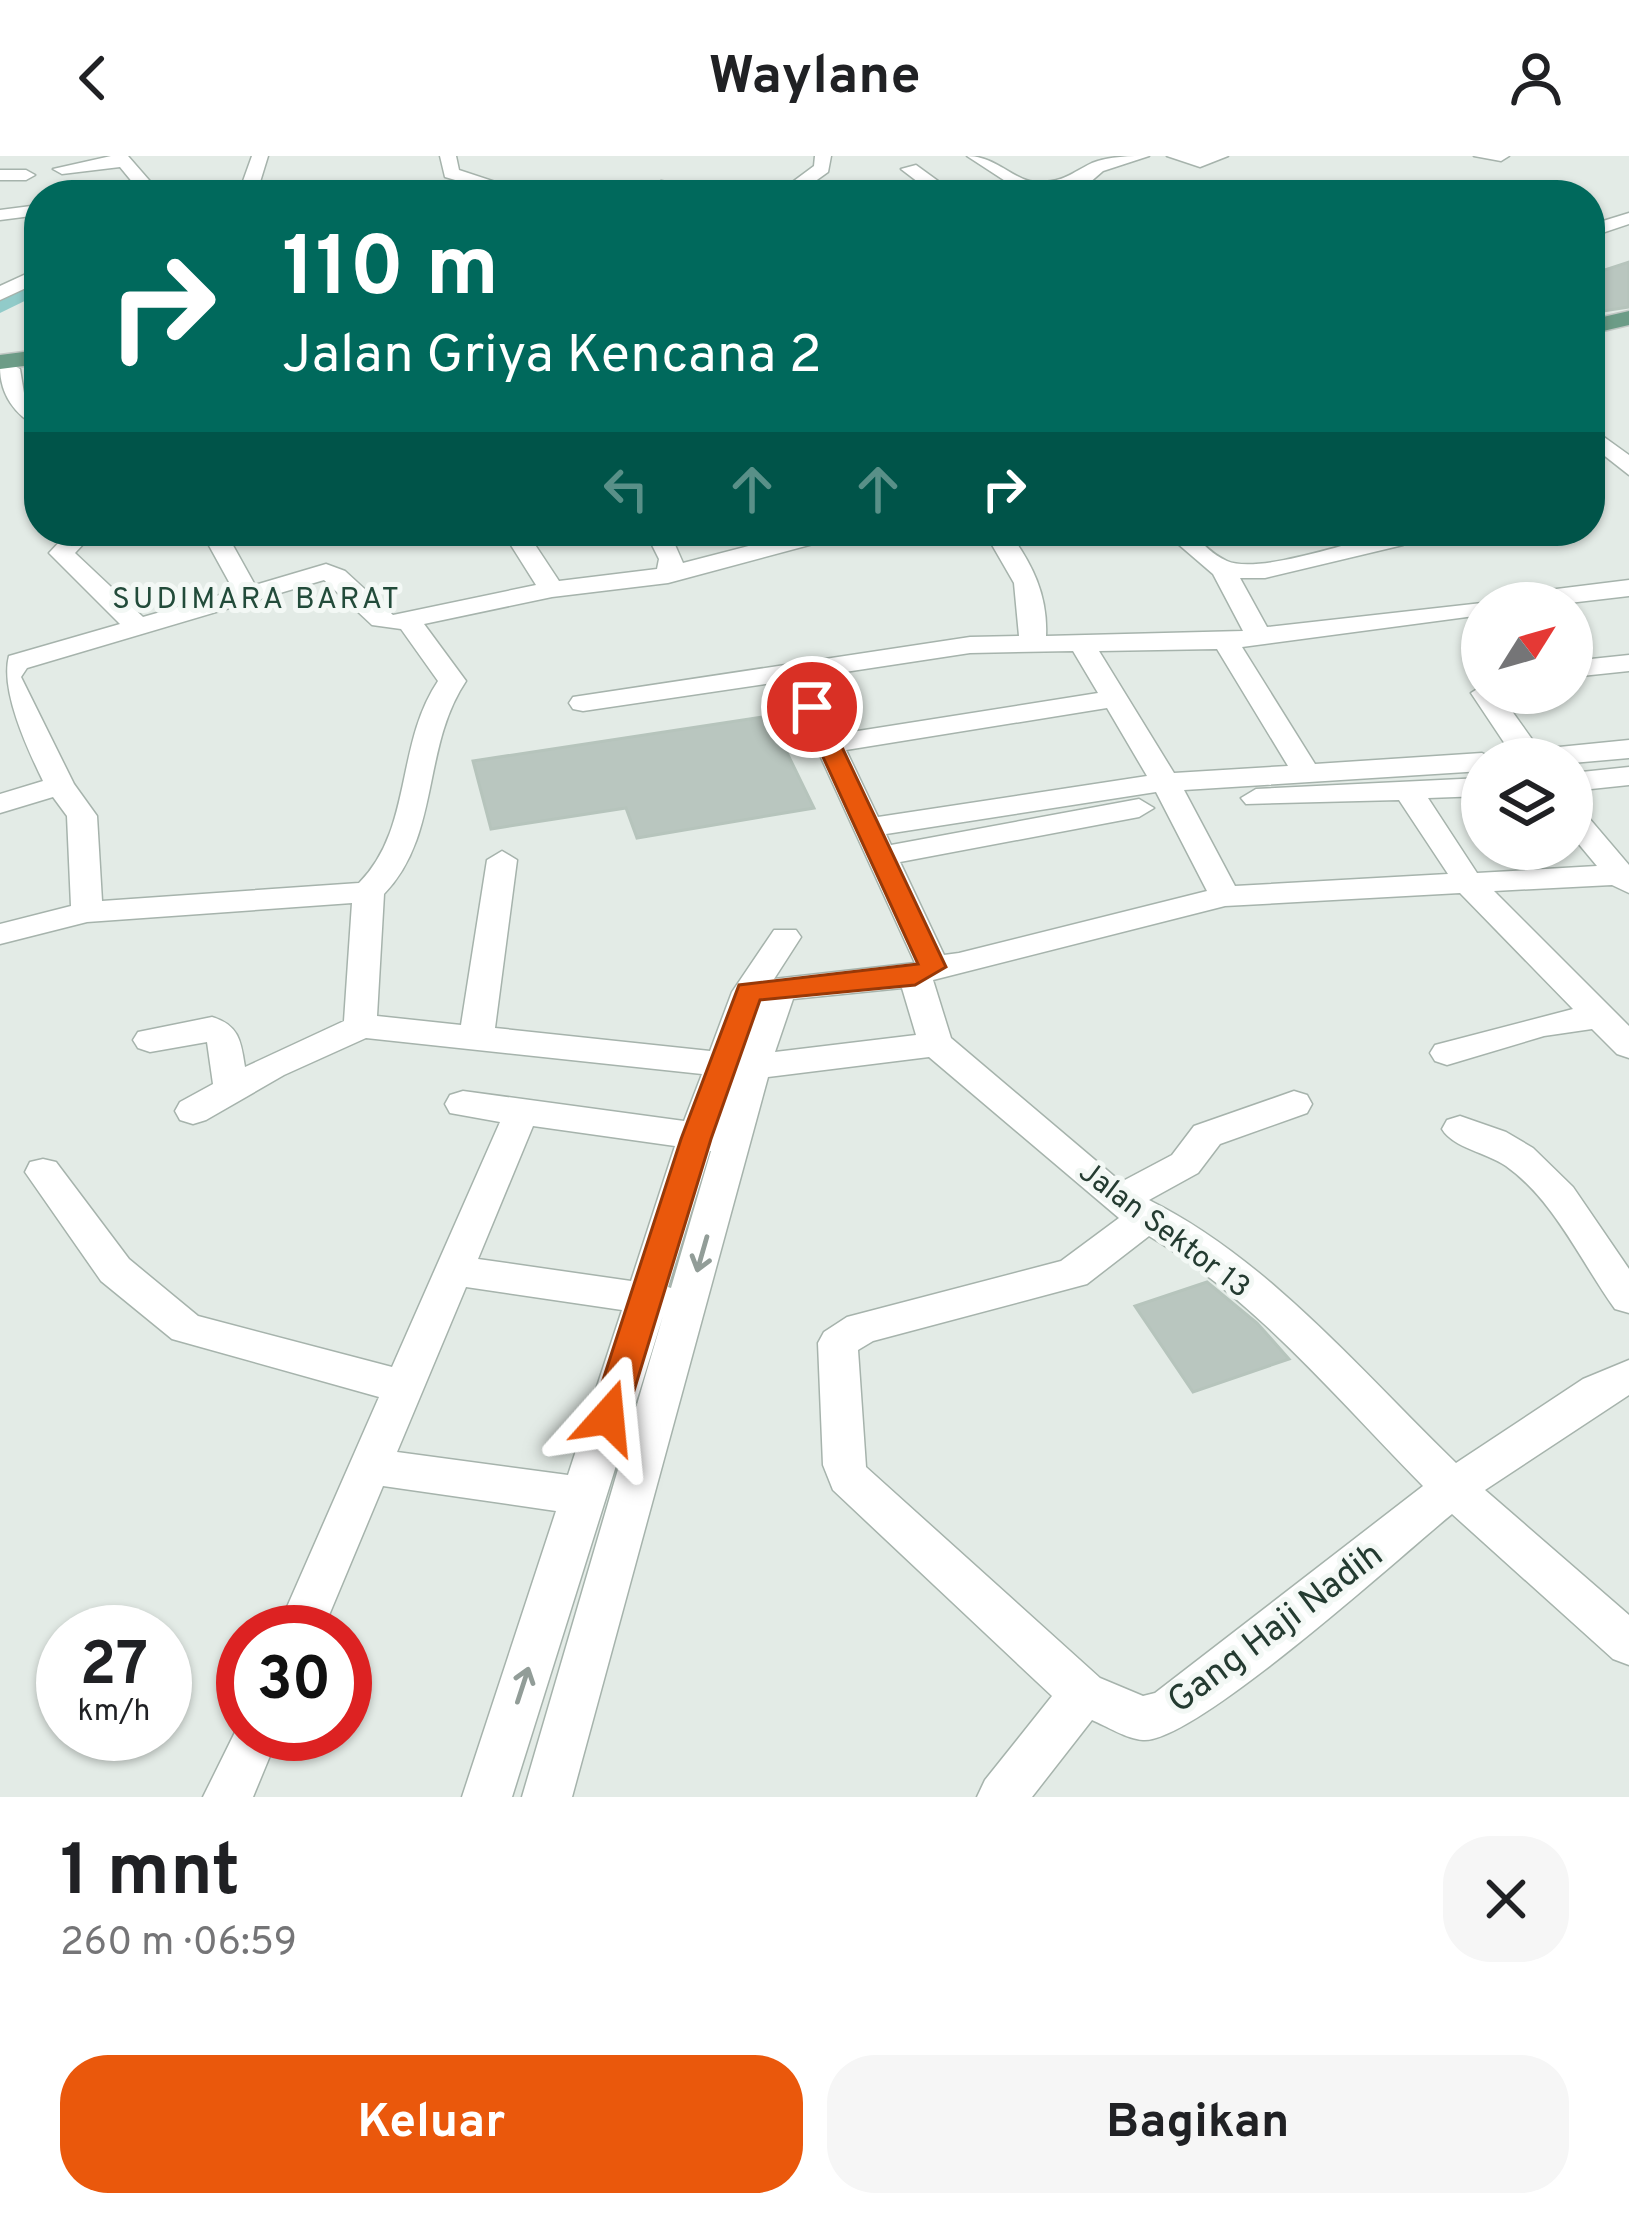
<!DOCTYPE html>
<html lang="id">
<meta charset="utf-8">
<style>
:root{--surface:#fff;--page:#f6f6f6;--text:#202124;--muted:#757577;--accent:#ea580c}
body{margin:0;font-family:Overpass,sans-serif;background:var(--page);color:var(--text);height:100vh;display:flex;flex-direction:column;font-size:45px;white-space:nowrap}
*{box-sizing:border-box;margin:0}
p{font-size:39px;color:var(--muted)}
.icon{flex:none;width:66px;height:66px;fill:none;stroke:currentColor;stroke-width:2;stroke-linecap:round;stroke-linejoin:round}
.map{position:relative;height:1641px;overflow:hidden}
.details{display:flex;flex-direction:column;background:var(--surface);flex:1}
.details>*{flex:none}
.guide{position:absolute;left:24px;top:24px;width:1581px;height:366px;border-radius:48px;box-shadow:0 3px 9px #0004;background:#00695c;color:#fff;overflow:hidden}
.needle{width:78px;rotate:53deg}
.controls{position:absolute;left:1461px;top:426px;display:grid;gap:24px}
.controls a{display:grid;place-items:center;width:132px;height:132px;border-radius:50%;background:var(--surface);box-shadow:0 3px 9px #0004;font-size:60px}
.speed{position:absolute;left:36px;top:1449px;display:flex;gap:24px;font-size:60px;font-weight:700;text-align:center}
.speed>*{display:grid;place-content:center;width:156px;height:156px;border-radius:50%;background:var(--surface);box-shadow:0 3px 9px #0004;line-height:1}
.speed small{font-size:30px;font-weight:400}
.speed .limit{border:18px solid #d22;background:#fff;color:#111}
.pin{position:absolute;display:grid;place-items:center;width:102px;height:102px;color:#fff;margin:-51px;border:6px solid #fff;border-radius:50%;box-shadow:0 3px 12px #0007}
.me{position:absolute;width:132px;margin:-66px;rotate:18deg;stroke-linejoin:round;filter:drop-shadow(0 0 9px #0008)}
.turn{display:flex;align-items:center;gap:42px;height:252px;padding:0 60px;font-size:54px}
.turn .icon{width:156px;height:156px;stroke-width:2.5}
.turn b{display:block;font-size:84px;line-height:102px}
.lanes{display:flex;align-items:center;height:114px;padding:0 60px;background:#0003;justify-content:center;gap:60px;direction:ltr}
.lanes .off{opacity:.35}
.round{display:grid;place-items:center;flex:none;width:126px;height:126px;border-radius:48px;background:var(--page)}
.summary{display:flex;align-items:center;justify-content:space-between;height:204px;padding:0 60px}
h1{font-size:72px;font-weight:700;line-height:90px}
.action{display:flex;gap:24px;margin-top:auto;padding:24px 60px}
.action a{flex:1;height:138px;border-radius:48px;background:var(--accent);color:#fff;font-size:48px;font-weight:700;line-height:138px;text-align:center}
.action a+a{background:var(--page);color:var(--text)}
header{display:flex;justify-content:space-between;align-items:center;height:156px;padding:0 60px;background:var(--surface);font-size:54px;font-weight:700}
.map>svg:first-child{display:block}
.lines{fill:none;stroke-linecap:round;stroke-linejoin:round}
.river{fill:#91cbc9;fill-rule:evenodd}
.building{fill:#b9c6bf;stroke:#b6c4bc;stroke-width:3}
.minor-casing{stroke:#a6b3ac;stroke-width:3}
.major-casing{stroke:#c2c8c5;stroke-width:3}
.minor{fill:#fff;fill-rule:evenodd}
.major{fill:#6c9c87;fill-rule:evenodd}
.oneway{stroke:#929d98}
.route{fill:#ea580c;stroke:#983908;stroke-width:3}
.labels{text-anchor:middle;stroke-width:10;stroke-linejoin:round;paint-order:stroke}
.far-quarter-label{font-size:30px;letter-spacing:3px;fill:#224b3a;stroke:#f3f8f5}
.street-label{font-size:30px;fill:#243b31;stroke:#f3f8f5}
.near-street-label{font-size:36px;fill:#243b31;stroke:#f3f8f5}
</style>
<header><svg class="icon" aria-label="back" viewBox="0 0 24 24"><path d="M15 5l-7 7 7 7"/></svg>Waylane<svg class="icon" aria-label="person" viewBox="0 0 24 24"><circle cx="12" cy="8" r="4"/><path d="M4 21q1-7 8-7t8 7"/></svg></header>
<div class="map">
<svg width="1629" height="1641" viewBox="0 0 1629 1641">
<rect width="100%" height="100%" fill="#e3ebe6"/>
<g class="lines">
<path class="river" d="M 39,115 L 39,138 L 0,157 L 0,134 Z"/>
</g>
<path class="building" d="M 1629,106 L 1629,151 L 1590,157 L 1590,108 L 1605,114 Z
M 769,560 L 814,652 L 637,682 L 626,652 L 491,673 L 473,605 Z
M 1207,1126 L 1257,1167 L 1289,1203 L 1193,1236 L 1135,1150 Z"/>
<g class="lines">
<g class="minor-casing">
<path id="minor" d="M 111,0 L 128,0 L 162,39 L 143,39 L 120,11 L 62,18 L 53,13 Z
M 252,0 L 268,0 L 256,39 L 238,39 Z
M 440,0 L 456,0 L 459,14 L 535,39 L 507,39 L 445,21 Z
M 815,0 L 831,0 L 828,16 L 796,39 L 775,39 L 814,10 Z
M 967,0 C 997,0 1014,26 1038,26 C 1065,26 1071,17 1092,7 C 1109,0 1131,0 1149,0 L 1103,15 L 1088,28 L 1022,39 L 935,39 L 901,13 L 916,9 L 949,33 L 1013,30 Z
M 1167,0 L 1228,0 L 1200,11 Z
M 1474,0 L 1509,0 L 1501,5 Z
M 0,14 L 26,14 L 35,19 L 26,24 L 0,24 Z
M 661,25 L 667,26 L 674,39 L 656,39 L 652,30 Z
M 839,30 L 845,31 L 848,39 L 830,39 Z
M 349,33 L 358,38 L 294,39 L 303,34 Z
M 39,49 L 39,59 L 0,64 L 0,54 Z
M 1629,57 L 1629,68 L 1590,81 L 1590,69 Z
M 39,112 L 39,126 L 0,144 L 0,130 Z
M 9,207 L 20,213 L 24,237 L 39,247 L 39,271 C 15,260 0,238 0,211 Z
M 1590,271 L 1629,299 L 1629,319 L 1601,297 L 1590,299 Z
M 63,375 L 87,375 L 87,384 L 75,397 L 143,461 L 234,435 L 201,375 L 225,375 L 255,429 L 326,408 L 345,415 L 393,459 L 536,429 L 502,375 L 526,375 L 559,425 L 657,413 L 659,403 L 645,375 L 669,375 L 683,407 L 806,375 L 846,375 L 843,380 L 668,427 L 552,441 L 424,468 L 466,525 C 421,592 441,679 384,738 L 377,860 L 461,869 L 487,704 L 502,695 L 517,704 L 495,872 L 710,895 L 732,836 L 774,774 L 796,774 L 801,781 L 774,823 L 915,807 L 786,525 L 583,555 L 573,553 L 569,547 L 573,541 L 970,481 L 1019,480 L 1014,427 L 984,375 L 1008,375 C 1032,407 1048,439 1046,480 L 1243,475 L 1213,418 L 1163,375 C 1207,375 1195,390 1227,405 C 1256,418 1342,389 1374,381 L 1369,375 L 1403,379 L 1403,389 L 1265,422 L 1240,422 L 1267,471 L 1491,446 L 1482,447 L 1482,459 L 1242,491 L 1315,608 L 1482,597 L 1494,603 L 1482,603 L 1482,615 L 1184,634 L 1235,730 L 1448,718 L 1399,644 L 1246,648 L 1241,642 L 1256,633 L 1482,622 L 1482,640 L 1428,642 L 1477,717 L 1597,710 L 1572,680 L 1572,652 L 1583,655 L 1629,709 L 1629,737 L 1612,729 L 1494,735 L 1629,870 L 1629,902 L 1617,898 L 1592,873 L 1544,880 L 1447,909 L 1435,905 L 1430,897 L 1435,889 L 1573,853 L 1460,737 L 1225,750 L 933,824 L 951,882 L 1121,1026 L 1172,999 L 1194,970 L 1294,935 L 1307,939 L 1312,948 L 1307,957 L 1220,988 L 1198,1017 L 1149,1044 C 1268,1103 1361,1215 1456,1307 L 1583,1223 L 1629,1204 L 1629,1239 L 1485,1334 L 1629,1459 L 1629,1509 L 1613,1503 L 1452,1358 C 1403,1398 1194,1588 1143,1584 C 1127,1583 1106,1570 1092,1564 L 1032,1641 L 977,1641 L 985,1624 L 1052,1540 L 833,1334 L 823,1309 L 818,1187 L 824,1176 L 847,1161 L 1061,1105 L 1119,1062 L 929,901 L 768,921 L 572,1641 L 522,1641 L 663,1160 L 512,1641 L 462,1641 L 556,1355 L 383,1330 L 322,1476 L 276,1476 L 379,1241 L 172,1183 L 101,1125 L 25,1016 L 30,1006 L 43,1003 L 56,1006 L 129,1103 L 198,1160 L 392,1211 L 500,966 L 450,957 L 445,948 L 450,939 L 463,935 L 684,965 L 702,918 L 366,882 L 284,919 L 206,964 L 193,968 L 180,964 L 175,955 L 180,946 L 213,928 L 207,886 L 150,896 L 138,892 L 133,884 L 138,876 L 212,861 C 239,869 241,885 245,911 L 344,865 L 352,747 L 87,766 L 0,788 L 0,768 L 71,750 L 67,660 L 53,641 L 0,657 L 0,638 L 43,625 C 27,592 0,534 9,500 L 120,468 L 49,397 L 63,382 ZM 324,424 L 372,469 L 401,473 L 438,525 C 395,589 413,673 359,727 L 102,745 L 97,660 L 74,628 L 21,521 L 27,512 ZM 1217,493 L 1288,610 L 1174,617 L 1099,495 ZM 1073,495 L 1098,537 L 839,578 L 812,521 L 970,497 ZM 1107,552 L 1147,620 L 878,661 L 846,594 ZM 1156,636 L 1207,735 L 959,797 L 944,799 L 900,706 L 1139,661 L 1154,652 L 1139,643 L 891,689 L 886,678 ZM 902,832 L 916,879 L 775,896 L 793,843 ZM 533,970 L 675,990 L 631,1125 L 478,1103 ZM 710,995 L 711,995 L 671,1132 L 668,1131 ZM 1149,1080 C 1255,1143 1338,1244 1423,1330 L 1155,1537 L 1143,1540 L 1100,1522 L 866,1311 L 858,1194 L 873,1185 L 1087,1128 ZM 466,1131 L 622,1154 L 568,1319 L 397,1296 Z
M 1629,424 L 1629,440 L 1569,447 L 1494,447 L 1507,439 Z
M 1629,499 L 1629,515 L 1572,521 L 1572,505 Z
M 1482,530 L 1482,537 L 1499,537 L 1539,593 L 1629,584 L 1629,602 L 1572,607 L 1572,603 L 1515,603 L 1471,537 Z
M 1629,611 L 1629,629 L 1572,635 L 1572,617 Z
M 1460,960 L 1506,976 L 1533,992 L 1573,1031 L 1629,1113 L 1629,1157 L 1615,1153 C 1581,1106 1554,1044 1506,1010 C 1488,997 1453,992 1442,973 L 1447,964 Z
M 243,1560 L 243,1578 L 279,1578 L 253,1641 L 203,1641 Z"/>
</g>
<g class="major-casing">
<path id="major" d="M 1629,155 L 1629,169 L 1590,178 L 1590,164 Z
M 39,194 L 39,208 L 0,213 L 0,199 Z"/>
</g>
<use href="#minor" class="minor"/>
<use href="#major" class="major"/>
</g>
<defs><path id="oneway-shaft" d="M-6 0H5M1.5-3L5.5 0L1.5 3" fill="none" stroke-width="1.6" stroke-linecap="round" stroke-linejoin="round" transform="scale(3)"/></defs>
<g class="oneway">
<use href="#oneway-shaft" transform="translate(702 1098) rotate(106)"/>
<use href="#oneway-shaft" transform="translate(523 1529) rotate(-72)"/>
</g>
<path class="route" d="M 812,545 L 823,551 L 946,811 L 915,829 L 760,844 L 711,983 L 626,1261 L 621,1271 L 608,1275 L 596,1271 L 591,1261 L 681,983 L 739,829 L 918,808 L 800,551 Z"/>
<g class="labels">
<g class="far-quarter-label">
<text x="257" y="452">SUDIMARA BARAT</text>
</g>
<g class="street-label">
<text transform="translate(1165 1073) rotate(37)" y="10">Jalan Sektor 13</text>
</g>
<g class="near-street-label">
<text transform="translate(1274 1470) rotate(-37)" y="13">Gang Haji Nadih</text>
</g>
</g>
</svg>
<div class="controls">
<a><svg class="needle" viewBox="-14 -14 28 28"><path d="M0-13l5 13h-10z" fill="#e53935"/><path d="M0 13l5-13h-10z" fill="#757577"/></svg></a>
<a><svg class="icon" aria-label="layers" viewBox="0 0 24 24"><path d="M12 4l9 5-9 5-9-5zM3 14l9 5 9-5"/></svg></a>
</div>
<div class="speed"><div>27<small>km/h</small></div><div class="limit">30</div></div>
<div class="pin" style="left:812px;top:551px;background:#d93025"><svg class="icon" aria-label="arrive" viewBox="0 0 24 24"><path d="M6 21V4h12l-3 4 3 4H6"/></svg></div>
<svg class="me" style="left:608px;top:1261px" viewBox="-20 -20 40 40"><path d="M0-17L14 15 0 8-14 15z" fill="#ea580c" stroke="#fff" stroke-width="4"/></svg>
<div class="guide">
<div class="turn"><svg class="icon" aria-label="right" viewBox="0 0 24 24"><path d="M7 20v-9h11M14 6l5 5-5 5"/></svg><div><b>110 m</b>Jalan Griya Kencana 2</div></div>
<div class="lanes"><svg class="icon off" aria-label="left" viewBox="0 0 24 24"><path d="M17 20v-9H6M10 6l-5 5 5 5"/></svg><svg class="icon off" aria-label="ahead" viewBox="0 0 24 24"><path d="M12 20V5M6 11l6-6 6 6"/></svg><svg class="icon off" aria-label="ahead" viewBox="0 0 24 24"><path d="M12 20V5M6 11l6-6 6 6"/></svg><svg class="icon" aria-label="right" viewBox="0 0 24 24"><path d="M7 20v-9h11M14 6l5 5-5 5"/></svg></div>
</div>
</div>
<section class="details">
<div class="summary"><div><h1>1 mnt</h1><p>260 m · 06:59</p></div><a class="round"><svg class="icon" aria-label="close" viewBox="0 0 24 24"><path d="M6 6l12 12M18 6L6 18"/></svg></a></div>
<div class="action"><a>Keluar</a><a>Bagikan</a></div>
</section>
